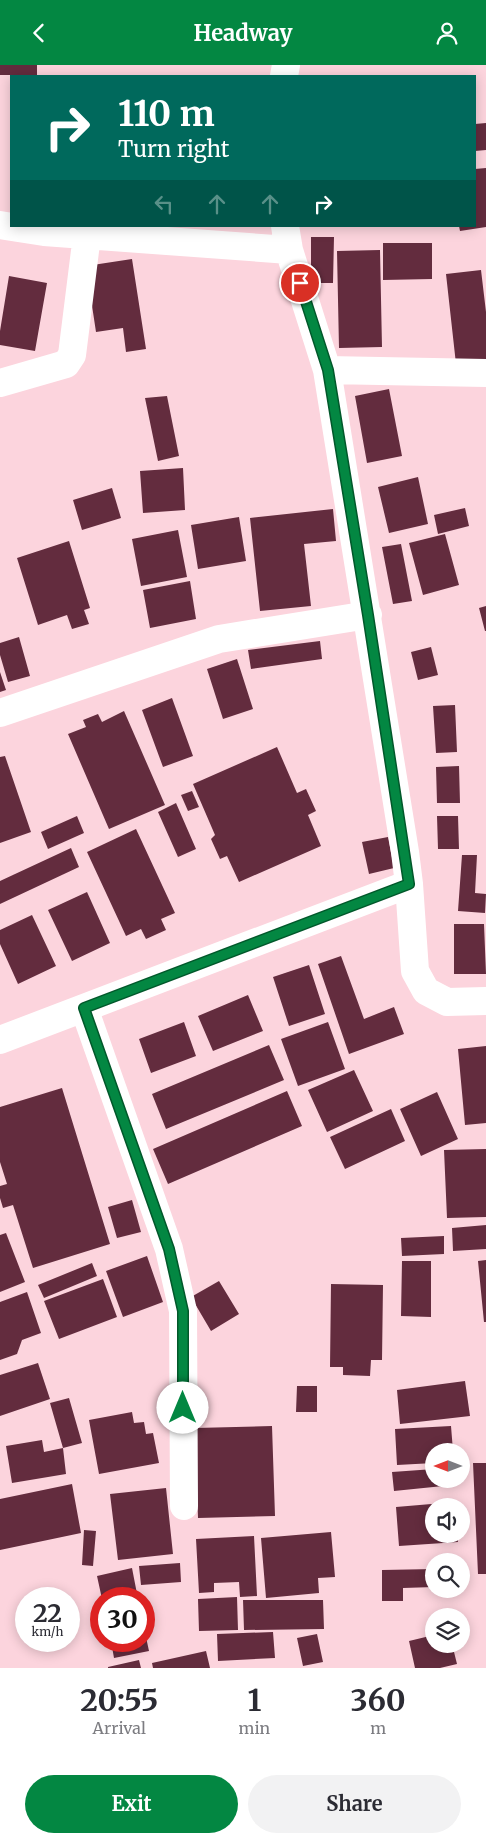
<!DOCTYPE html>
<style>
:root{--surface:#fff;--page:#f2f2f3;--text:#2b2b33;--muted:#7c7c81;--accent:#038742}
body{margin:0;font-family:Merriweather,serif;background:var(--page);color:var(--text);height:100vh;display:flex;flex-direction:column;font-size:19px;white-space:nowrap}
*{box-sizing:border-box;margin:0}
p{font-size:16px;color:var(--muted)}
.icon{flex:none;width:28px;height:28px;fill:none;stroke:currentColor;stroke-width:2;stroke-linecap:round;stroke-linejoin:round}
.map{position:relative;height:1603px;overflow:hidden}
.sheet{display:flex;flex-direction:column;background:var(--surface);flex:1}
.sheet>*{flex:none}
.hud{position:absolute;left:10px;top:10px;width:466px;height:152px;border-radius:0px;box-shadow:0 2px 12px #0003;background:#00695c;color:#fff;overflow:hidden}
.needle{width:32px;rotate:270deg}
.buttons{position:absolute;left:425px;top:1378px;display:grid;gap:10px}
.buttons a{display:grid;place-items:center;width:45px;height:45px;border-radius:50%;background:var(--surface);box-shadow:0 2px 12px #0003;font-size:25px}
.speed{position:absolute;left:15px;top:1522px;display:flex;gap:10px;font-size:25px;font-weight:700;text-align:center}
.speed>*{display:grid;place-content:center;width:65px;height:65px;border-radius:50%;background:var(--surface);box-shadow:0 2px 12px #0003;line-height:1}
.speed small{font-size:12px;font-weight:400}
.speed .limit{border:8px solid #d22;background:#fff;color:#111}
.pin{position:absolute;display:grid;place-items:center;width:42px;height:42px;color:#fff;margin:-21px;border:2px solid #fff;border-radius:50%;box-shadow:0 1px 5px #0007}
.me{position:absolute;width:55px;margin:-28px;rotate:0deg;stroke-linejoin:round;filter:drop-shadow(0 0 4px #0008)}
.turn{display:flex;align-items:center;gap:18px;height:105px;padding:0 25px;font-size:22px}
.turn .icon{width:65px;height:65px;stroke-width:2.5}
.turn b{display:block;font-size:35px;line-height:42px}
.lanes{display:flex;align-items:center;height:48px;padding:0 25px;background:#0003;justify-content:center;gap:25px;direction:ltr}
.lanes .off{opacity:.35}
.eta{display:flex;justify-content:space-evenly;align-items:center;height:85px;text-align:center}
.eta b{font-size:30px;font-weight:700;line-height:35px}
.cta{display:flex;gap:10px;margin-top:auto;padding:10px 25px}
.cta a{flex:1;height:58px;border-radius:30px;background:var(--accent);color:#fff;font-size:20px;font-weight:700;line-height:58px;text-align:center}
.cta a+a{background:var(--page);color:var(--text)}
header{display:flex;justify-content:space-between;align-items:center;height:65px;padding:0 25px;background:var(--accent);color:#fff;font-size:22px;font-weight:700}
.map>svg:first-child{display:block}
.building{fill:#632c3e}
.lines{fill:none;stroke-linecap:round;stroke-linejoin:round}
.minor{stroke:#fff;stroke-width:28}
.route-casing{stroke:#02582b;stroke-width:12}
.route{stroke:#038742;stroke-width:9}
</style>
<header><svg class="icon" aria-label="back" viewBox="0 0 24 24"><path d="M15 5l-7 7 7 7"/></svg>Headway<svg class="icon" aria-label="person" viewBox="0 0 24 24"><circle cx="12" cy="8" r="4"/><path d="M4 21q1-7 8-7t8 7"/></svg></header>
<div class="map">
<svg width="486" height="1603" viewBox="0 0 486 1603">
<rect width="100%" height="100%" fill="#fcd4dd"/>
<path class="building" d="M 0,0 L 37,0 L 37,10 L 0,10 Z
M 486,58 L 486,85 L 475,86 L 475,59 Z
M 486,103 L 486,162 L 460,166 L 459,161 L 475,161 L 475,104 Z
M 311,172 L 334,172 L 333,218 L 311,218 Z
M 383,178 L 432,178 L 432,214 L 383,215 Z
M 380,185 L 382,282 L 339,283 L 337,186 Z
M 132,194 L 146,284 L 126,287 L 123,263 L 96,267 L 86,201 Z
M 481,205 L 486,247 L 486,295 L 456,299 L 446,209 Z
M 9,211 L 47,218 L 35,286 L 0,280 L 0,266 Z
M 389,324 L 402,391 L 367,398 L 355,331 Z
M 167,331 L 179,391 L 158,396 L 145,333 Z
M 183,403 L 185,445 L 143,448 L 140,406 Z
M 418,412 L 428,459 L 389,468 L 378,422 Z
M 112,423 L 121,453 L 82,465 L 73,435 Z
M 465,443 L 469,461 L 438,469 L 434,450 Z
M 333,444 L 336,476 L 304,479 L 311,541 L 260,546 L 250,453 Z
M 239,452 L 246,496 L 198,504 L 191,460 Z
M 178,465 L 187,512 L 141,521 L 132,474 Z
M 445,469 L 459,520 L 423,530 L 409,478 Z
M 69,476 L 90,543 L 84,545 L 89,559 L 72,564 L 67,550 L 38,560 L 17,493 Z
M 401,479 L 412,536 L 393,539 L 382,482 Z
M 190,516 L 196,554 L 150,563 L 143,525 Z
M 486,541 L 486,566 L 485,566 L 479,543 Z
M 19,572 L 30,611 L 8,617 L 0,590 L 0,578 Z
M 320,576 L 322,594 L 251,604 L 248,585 Z
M 431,582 L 438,610 L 418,615 L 411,587 Z
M 237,594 L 253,644 L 223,654 L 207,604 Z
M 0,607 L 6,625 L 0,627 Z
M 172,633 L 193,691 L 163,702 L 142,645 Z
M 455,640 L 457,687 L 436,688 L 433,641 Z
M 124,646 L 165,740 L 109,764 L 68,669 L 86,662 L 83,655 L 98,649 L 102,657 Z
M 277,682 L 297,728 L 306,724 L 316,746 L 308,750 L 321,781 L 239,817 L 227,791 L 220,794 L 211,774 L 215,770 L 193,719 Z
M 5,691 L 31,767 L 0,778 L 0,692 Z
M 459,701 L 460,738 L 437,738 L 436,702 Z
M 192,726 L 199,742 L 188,746 L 181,730 Z
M 176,738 L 196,784 L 178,792 L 158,747 Z
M 77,751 L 84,768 L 48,784 L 41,767 Z
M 437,751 L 458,751 L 459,784 L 438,784 Z
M 136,764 L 175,848 L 161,854 L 166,865 L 146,874 L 141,864 L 126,871 L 87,787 Z
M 388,772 L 394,803 L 369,809 L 362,777 Z
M 71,783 L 79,802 L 0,839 L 0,816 Z
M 462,790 L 477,790 L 475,828 L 486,829 L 485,848 L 458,846 Z
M 87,827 L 110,878 L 72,896 L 48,845 Z
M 32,850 L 56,901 L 18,919 L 0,879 L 0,865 Z
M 454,859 L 484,859 L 486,909 L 454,909 Z
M 341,891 L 364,954 L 394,942 L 404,969 L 349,989 L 318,899 Z
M 309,900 L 325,949 L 289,961 L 273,912 Z
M 248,930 L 263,966 L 213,986 L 198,951 Z
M 184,957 L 196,991 L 151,1008 L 139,974 Z
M 328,957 L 345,1004 L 298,1021 L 281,974 Z
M 269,980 L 284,1015 L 166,1064 L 152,1029 Z
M 486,981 L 486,1058 L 465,1060 L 458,984 Z
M 354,1005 L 373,1046 L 327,1067 L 308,1025 Z
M 62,1023 L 110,1179 L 33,1203 L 13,1140 L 3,1143 L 0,1133 L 0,1121 L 7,1119 L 0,1097 L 0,1042 Z
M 287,1026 L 302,1061 L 168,1119 L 153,1084 Z
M 437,1027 L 458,1074 L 421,1091 L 400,1044 Z
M 391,1044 L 405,1076 L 345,1104 L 330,1072 Z
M 486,1084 L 486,1152 L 447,1153 L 444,1085 Z
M 132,1135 L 141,1167 L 117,1173 L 108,1142 Z
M 486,1160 L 486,1184 L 453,1186 L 452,1163 Z
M 6,1168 L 25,1217 L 0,1227 L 0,1170 Z
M 444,1171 L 444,1189 L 402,1191 L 401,1173 Z
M 147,1191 L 163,1237 L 123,1252 L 106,1206 Z
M 486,1195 L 486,1257 L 484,1257 L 478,1196 Z
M 402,1196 L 431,1196 L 431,1252 L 401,1251 Z
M 92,1198 L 97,1211 L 44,1233 L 38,1220 Z
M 103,1214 L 117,1252 L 59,1274 L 44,1236 Z
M 219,1216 L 239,1249 L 211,1266 L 191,1232 Z
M 331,1219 L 383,1220 L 382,1295 L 371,1295 L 370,1311 L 343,1310 L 343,1302 L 330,1302 Z
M 27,1227 L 41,1268 L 22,1275 L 17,1289 L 0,1295 L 0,1237 Z
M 38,1298 L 50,1334 L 0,1351 L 0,1310 Z
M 465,1316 L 470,1351 L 400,1359 L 397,1325 Z
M 297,1321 L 317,1321 L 317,1347 L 296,1347 Z
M 69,1333 L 82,1378 L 63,1383 L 50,1338 Z
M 132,1347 L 134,1358 L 144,1357 L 146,1369 L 153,1368 L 159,1398 L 99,1409 L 89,1355 Z
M 272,1361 L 275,1451 L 198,1453 L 195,1363 Z
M 451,1361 L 453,1386 L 434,1386 L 434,1398 L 397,1400 L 395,1364 Z
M 42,1375 L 44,1387 L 63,1383 L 66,1409 L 12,1418 L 6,1381 Z
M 473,1398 L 486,1398 L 486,1509 L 478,1509 Z
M 434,1404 L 434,1414 L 452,1414 L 453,1420 L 394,1426 L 392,1407 Z
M 72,1419 L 81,1468 L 0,1485 L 0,1434 Z
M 166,1423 L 173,1489 L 118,1495 L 110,1429 Z
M 455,1437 L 456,1441 L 434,1441 L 434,1469 L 457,1469 L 458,1477 L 399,1481 L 396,1442 Z
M 84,1465 L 96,1466 L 93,1501 L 82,1500 Z
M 331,1467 L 335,1512 L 318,1513 L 319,1528 L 266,1533 L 261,1473 Z
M 254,1471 L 257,1531 L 240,1532 L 239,1517 L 214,1518 L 214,1527 L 199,1528 L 196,1474 Z
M 180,1498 L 181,1517 L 141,1520 L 139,1501 Z
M 132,1503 L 138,1534 L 102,1534 L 97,1511 Z
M 434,1504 L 434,1522 L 403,1523 L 403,1536 L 382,1536 L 382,1505 Z
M 237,1532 L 238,1565 L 199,1566 L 198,1534 Z
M 243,1535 L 323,1535 L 324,1564 L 244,1565 Z
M 144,1563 L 149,1586 L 114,1593 L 111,1576 L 144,1576 Z
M 273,1567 L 275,1593 L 218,1596 L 217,1569 Z
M 317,1569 L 323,1597 L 303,1601 L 297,1573 Z
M 434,1570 L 434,1579 L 452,1579 L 457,1599 L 440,1603 L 415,1603 L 409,1576 Z
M 206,1586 L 210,1603 L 153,1603 L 152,1598 Z
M 139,1595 L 141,1603 L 108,1603 L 108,1602 Z"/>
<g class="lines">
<path class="minor" d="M 284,11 L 286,0
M 0,160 L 44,167 L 289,185
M 285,161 L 289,185 L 327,305 L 405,787 L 409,819 L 415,906 L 426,926 L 447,937 L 486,936
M 327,305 L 486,308
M 0,318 L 66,299 L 72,290 L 87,170
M 0,648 L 219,574 L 368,550
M 84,943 L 169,1184 L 183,1246 L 184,1441
M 0,975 L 409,819"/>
</g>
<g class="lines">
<g class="route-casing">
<path id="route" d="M 183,1343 L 183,1246 L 169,1184 L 84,943 L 409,819 L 368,550 L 328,305 L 300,218"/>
</g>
<use href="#route" class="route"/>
</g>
</svg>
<div class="buttons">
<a><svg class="needle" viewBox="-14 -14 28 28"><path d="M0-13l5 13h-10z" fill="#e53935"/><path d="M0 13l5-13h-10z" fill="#7c7c81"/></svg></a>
<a><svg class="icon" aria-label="sound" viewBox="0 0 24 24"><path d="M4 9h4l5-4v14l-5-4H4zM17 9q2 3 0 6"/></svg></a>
<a><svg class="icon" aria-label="search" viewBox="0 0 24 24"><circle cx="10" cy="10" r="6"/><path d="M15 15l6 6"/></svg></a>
<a><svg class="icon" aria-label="layers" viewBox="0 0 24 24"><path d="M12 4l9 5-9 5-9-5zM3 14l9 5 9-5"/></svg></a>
</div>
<div class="speed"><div>22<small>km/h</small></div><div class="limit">30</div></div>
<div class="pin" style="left:300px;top:218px;background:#d93025"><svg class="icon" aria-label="arrive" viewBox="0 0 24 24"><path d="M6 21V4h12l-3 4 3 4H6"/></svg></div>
<svg class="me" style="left:183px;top:1343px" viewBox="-20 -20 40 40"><circle r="19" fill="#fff"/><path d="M0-13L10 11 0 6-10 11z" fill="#038742"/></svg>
<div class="hud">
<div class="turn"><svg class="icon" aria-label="right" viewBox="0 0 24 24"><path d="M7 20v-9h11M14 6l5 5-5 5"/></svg><div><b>110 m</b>Turn right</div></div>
<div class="lanes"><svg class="icon off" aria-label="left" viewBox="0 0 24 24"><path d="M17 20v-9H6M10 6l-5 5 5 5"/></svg><svg class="icon off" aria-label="ahead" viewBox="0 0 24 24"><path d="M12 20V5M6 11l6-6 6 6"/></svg><svg class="icon off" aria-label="ahead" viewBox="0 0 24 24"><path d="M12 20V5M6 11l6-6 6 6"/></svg><svg class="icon" aria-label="right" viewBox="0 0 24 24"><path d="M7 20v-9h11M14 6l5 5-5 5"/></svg></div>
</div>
</div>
<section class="sheet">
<div class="eta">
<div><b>20:55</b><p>Arrival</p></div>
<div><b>1</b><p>min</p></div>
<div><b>360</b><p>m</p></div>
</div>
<div class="cta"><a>Exit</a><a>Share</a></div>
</section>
